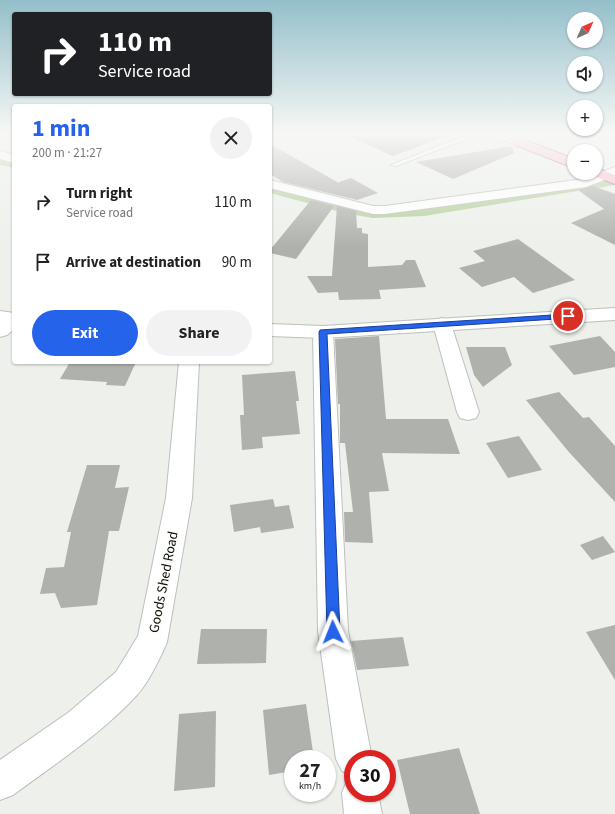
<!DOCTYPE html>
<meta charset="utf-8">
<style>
:root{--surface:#fff;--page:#f2f2f2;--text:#222;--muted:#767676;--accent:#2563eb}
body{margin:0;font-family:"Source Sans 3",sans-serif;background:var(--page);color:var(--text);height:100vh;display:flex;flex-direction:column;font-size:15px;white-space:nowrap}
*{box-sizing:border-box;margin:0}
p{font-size:13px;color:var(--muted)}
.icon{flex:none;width:22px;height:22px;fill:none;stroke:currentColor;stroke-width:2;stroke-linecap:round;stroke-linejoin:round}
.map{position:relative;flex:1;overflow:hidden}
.drawer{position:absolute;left:12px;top:104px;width:260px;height:260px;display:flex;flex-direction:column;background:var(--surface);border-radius:4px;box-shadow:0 1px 3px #0004}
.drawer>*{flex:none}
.hud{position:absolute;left:12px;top:12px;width:260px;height:84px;border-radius:4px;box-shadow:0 1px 3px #0004;background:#202124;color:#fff;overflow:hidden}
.needle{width:26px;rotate:45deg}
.tools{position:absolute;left:567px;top:12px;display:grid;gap:8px}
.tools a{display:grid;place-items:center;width:36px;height:36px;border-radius:50%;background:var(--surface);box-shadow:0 1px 3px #0004;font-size:20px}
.speed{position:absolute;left:284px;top:750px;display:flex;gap:8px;font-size:20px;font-weight:700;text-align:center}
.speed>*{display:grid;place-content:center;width:52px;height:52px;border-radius:50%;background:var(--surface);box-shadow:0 1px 3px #0004;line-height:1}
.speed small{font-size:10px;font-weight:400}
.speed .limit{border:6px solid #d22;background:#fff;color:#111}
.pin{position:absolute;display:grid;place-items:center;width:34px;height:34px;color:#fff;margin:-17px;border:2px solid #fff;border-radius:50%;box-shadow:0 1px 4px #0007}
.me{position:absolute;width:44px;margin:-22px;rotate:358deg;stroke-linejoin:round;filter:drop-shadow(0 0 3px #0008)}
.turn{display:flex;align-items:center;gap:14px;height:84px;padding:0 20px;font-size:18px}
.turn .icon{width:52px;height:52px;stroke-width:2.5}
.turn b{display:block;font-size:28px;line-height:34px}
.round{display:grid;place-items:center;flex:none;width:42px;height:42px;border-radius:21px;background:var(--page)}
.headline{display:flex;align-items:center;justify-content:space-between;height:68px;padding:0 20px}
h1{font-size:24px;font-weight:700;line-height:30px;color:var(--accent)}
.button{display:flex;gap:8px;margin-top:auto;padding:8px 20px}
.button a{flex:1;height:46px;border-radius:24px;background:var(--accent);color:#fff;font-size:16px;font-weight:700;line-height:46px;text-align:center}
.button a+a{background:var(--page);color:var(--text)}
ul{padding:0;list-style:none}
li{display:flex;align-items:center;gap:12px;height:60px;padding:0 20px}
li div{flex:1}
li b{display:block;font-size:15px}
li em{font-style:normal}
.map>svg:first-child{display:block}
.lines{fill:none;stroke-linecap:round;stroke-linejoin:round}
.canal{fill:#b6d09d;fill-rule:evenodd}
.building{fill:#afb1ac}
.service-casing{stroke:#bdc0bb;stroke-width:2}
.minor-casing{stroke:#bdc0bb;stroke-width:2}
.tertiary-casing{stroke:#bdc0bb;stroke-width:2}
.trunk-casing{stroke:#a8737e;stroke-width:2}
.service{fill:#fff;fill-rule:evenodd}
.minor{fill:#fff;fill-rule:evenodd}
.tertiary{fill:#fff;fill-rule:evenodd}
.trunk{fill:#fcbac8;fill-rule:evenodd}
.route{fill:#2563eb;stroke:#184099}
.labels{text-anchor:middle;stroke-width:3.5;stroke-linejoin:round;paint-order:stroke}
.near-street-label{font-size:14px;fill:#0f100e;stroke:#fafdf8}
</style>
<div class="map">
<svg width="615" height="814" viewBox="0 0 615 814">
<rect width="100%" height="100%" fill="#edf0eb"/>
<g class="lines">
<path class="canal" d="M 0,157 L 14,160 L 14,168 L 0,165 Z
M 611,178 L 615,179 L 615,185 L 424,216 L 373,218 L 344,213 L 270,193 L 270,185 L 345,205 L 373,210 L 424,208 Z"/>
</g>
<path class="building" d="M 344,134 L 449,134 L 449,135 L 393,156 Z
M 270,144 L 339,183 L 339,182 L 351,178 L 378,193 L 357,200 L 283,182 L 270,174 Z
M 512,146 L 514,153 L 453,179 L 416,162 Z
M 593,186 L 615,194 L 615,245 L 571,223 L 604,209 L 578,190 Z
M 311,200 L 334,206 L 296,259 L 270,253 L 270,250 Z
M 337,206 L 356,211 L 357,228 L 362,228 L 362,233 L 368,234 L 368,267 L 402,265 L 406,260 L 415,260 L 426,287 L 379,290 L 381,299 L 339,300 L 338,292 L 318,293 L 307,276 L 332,276 Z
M 518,239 L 575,280 L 533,293 L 514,277 L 482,287 L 459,268 L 485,261 L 473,251 Z
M 379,336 L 386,419 L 448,419 L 460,454 L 382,453 L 389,491 L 369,492 L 373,543 L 345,542 L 344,512 L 353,512 L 345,443 L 340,443 L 340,404 L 338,404 L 335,339 Z
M 600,336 L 615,352 L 615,367 L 574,375 L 549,346 Z
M 466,347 L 505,347 L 512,365 L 483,387 L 474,375 Z
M 70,362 L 136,362 L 125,386 L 106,385 L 107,382 L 60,379 Z
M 295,371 L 299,401 L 296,401 L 300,434 L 262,437 L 263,448 L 242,450 L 240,415 L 244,415 L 242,375 Z
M 559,392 L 583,418 L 589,417 L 615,446 L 615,502 L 568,451 L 526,400 Z
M 519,436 L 542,470 L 508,478 L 486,443 Z
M 87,465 L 120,465 L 115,488 L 129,487 L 119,531 L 109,531 L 97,605 L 61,608 L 55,593 L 40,594 L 46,568 L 64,567 L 71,532 L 67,532 Z
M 273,499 L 275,507 L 289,505 L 294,528 L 261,533 L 260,527 L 234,532 L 230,505 Z
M 603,536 L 615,552 L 592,560 L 580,545 Z
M 615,625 L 615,680 L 586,632 Z
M 201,629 L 267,629 L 266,663 L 197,664 Z
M 403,637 L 409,666 L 357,670 L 351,641 Z
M 306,704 L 314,759 L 293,759 L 293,771 L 269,775 L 263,710 Z
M 216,711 L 215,787 L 174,791 L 179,714 Z
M 459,748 L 480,814 L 410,814 L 397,760 Z"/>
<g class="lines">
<g class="service-casing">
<path id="service" d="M 472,133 L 482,133 L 396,166 L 391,165 Z"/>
</g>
<g class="minor-casing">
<path id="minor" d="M 0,151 L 14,155 L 14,163 L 0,159 Z
M 615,167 L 615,176 L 586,187 L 385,214 L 373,214 L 270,188 L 270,180 L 373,206 L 385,206 L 583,179 Z
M 14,313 L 14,329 L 7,335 L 0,337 L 0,321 L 7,315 Z
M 442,318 L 449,320 L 451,324 L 479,412 L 476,418 L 468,420 L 460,418 L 457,412 L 433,324 L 435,320 Z
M 323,326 L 330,328 L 333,332 L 348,631 L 372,759 L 353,759 L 353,776 L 342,771 L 336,759 L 318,631 L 313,332 L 316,328 Z
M 353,778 L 353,793 L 378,793 L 382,814 L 344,814 L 342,793 L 347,780 Z"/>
</g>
<g class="tertiary-casing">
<path id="tertiary" d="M 490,133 C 501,133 518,132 525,142 L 523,145 L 519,146 L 492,136 Z
M 615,308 L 615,320 L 323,338 L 270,336 L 270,324 L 323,326 Z
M 0,311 L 14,313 L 14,325 L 0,323 Z
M 179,362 L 199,362 L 192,498 L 167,642 C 162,655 147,685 137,695 C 101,734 55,764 13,795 L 0,800 L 0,760 L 69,712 L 116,672 L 138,636 L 166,498 Z"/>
</g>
<g class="trunk-casing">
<path id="trunk" d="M 502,133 L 516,133 L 523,139 L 574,159 L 574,168 L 515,145 Z
M 596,168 L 615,175 L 615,184 L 591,175 L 590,173 L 596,173 Z"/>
</g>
<use href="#service" class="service"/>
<use href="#minor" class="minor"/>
<use href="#tertiary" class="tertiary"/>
<use href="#trunk" class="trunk"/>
</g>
<linearGradient id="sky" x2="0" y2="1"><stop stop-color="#94bfca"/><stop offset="0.54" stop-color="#f7f8f6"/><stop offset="1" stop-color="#f7f8f6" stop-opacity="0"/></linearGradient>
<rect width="615" height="247" fill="url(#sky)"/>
<path class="route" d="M 568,314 L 571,315 L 571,318 L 327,334 L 340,632 L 338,636 L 333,638 L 329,636 L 327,632 L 319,332 L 320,330 Z"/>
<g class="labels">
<g class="near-street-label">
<text transform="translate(163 582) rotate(-79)" y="5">Goods Shed Road</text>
</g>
</g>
</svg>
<div class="tools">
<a><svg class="needle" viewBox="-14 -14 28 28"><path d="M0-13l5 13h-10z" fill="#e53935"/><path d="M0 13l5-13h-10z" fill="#767676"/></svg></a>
<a><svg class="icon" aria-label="sound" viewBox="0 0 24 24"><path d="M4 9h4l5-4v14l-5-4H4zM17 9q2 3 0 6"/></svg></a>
<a>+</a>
<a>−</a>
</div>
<div class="speed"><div>27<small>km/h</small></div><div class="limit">30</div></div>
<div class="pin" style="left:568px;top:316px;background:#d93025"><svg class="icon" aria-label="arrive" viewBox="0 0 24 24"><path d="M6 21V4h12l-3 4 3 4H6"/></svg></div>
<svg class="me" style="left:333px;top:632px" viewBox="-20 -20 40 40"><path d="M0-17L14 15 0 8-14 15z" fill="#2563eb" stroke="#fff" stroke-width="4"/></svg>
<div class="hud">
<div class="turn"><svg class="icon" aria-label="right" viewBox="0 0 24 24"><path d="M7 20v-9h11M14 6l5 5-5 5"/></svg><div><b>110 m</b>Service road</div></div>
</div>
<section class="drawer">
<div class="headline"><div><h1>1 min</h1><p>200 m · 21:27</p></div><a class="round"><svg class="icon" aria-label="close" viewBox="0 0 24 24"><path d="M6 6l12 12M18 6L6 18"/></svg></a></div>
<ul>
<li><svg class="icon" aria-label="right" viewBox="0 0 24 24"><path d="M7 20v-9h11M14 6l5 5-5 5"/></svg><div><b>Turn right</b><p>Service road</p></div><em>110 m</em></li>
<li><svg class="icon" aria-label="arrive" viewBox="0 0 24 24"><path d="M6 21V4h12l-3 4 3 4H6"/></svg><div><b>Arrive at destination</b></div><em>90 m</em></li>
</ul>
<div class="button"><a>Exit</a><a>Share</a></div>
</section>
</div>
